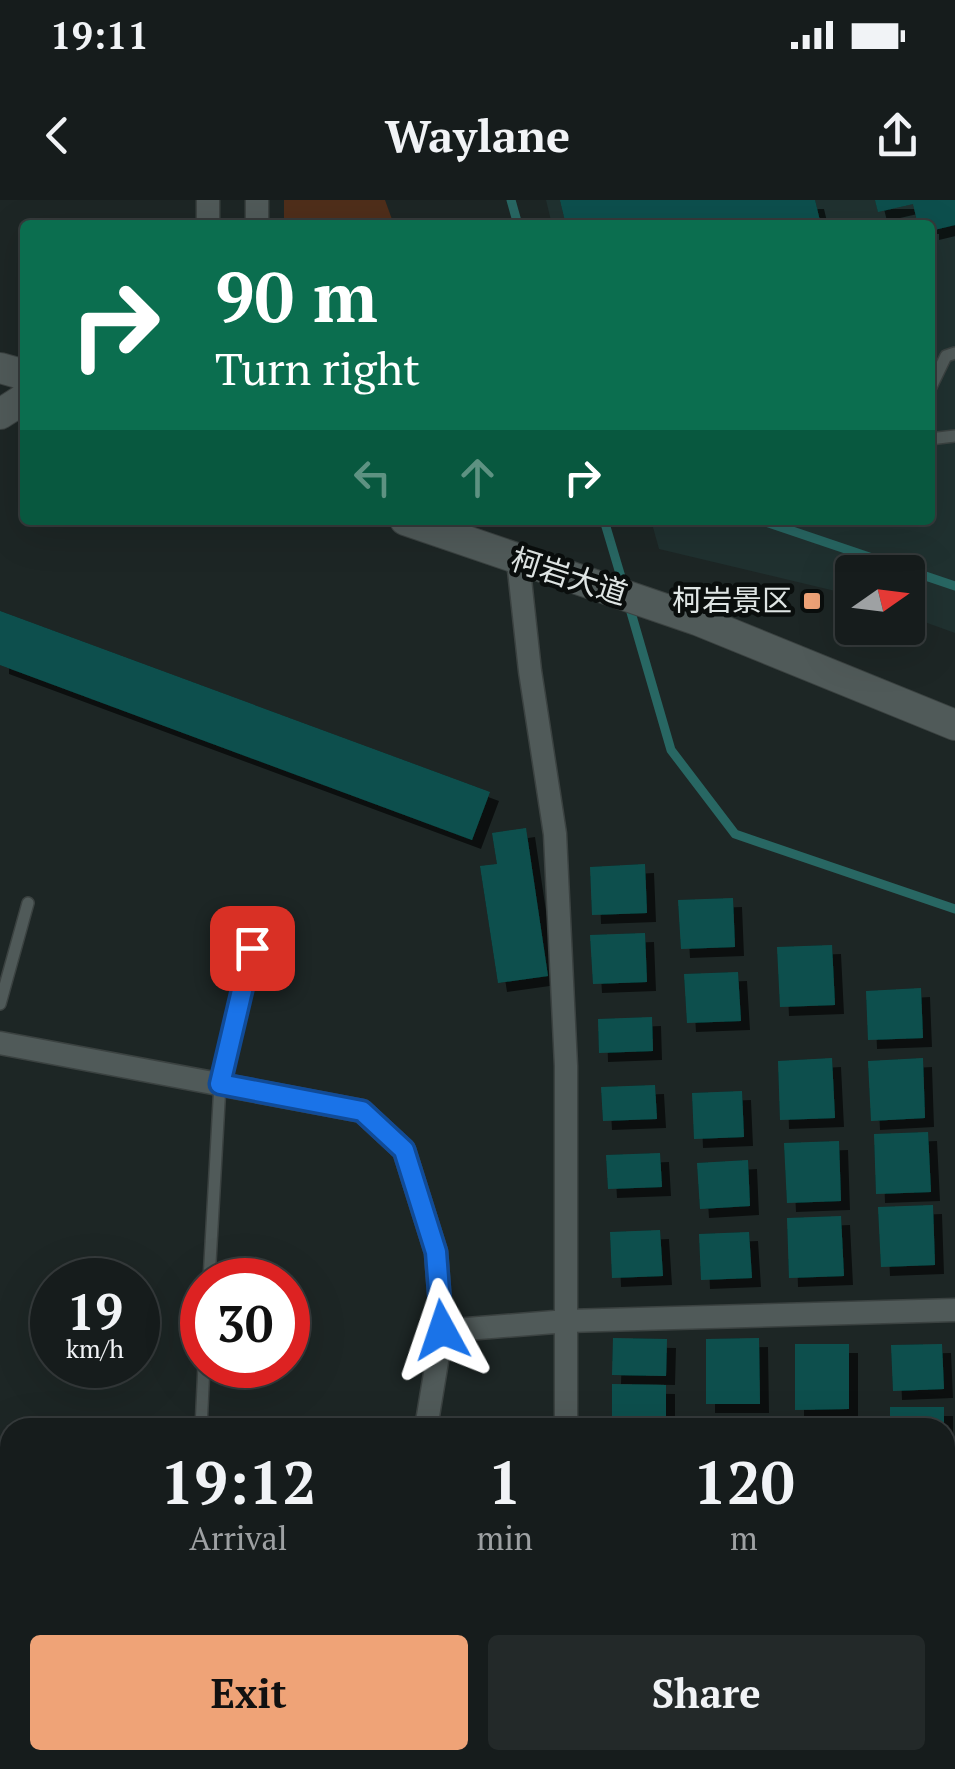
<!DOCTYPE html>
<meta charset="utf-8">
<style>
:root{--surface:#161c1c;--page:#232929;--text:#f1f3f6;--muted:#9ea1a3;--line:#353a3b;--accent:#efa377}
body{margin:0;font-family:"PT Serif","Noto Sans SC",serif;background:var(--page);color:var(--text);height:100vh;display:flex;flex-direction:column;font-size:38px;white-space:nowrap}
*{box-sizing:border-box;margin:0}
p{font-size:32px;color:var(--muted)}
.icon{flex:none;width:55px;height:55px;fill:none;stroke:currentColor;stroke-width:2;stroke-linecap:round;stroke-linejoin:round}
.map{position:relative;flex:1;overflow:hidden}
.details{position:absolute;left:0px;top:1218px;width:955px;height:352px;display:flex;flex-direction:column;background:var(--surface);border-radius:30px 30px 0 0;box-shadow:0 10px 40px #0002,0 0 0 2px var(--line)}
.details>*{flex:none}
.top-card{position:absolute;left:20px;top:20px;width:915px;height:305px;border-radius:10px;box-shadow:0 10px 40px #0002,0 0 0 2px var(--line);background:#0b6e4f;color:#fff;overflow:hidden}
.needle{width:65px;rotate:76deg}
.tools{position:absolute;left:835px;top:355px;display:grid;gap:20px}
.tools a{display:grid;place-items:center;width:90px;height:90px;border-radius:10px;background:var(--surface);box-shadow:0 10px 40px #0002,0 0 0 2px var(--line);font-size:50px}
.speed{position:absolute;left:30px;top:1058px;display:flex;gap:20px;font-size:50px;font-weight:700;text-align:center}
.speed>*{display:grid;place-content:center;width:130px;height:130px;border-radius:50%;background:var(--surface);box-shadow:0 10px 40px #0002,0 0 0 2px var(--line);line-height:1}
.speed small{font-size:25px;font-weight:400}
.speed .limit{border:15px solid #d22;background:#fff;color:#111}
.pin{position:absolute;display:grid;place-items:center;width:85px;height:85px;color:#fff;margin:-42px;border-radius:20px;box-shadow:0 5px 15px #0006}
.me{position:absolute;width:110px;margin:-55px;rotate:355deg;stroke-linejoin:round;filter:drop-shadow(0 0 8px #0008)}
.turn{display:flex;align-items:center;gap:35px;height:210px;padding:0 30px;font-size:45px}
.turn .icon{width:130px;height:130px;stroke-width:2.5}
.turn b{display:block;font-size:70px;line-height:85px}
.lanes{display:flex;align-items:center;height:95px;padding:0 30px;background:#0003;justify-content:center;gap:50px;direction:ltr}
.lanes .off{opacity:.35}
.eta{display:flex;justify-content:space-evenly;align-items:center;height:170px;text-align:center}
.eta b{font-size:60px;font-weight:700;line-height:70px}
.cta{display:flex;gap:20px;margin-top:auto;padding:20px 30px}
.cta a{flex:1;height:115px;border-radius:10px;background:var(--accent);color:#111;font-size:40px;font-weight:700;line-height:115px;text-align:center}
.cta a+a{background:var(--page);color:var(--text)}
.status{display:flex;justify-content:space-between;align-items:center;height:70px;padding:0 50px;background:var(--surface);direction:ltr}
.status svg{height:28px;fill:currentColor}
header{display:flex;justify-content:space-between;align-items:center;height:130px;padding:0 30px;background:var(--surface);font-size:45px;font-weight:700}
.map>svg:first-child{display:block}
.built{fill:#203130}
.green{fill:#4f2e1a}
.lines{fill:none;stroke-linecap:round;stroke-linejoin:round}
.stream{stroke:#286763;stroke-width:9}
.building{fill:#0b504d;filter:url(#shadow)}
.lane-casing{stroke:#3b4241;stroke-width:14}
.street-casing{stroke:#3b4241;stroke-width:25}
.secondary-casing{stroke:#3b4241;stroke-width:32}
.lane{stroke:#505a59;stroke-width:11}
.street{stroke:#505a59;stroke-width:22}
.secondary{stroke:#505a59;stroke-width:30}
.route-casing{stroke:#114b97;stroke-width:25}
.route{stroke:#1a73e8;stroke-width:18}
.poi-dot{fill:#efa377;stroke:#0a0e0d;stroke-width:4}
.labels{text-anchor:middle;stroke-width:9;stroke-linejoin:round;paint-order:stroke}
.street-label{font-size:30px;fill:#dfe5e4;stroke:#0a0e0d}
.poi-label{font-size:30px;fill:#dfe5e4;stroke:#0a0e0d;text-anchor:end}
</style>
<div class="status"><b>19:11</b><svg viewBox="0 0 49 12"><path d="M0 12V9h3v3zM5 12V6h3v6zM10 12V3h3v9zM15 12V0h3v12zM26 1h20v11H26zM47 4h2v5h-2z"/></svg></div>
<header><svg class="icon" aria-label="back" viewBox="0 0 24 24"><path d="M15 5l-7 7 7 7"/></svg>Waylane<svg class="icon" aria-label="share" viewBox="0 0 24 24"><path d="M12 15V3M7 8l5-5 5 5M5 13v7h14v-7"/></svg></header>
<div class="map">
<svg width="955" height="1569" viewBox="0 0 955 1569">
<defs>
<filter id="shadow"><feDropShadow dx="9" dy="9" stdDeviation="0" flood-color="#0009"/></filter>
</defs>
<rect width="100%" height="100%" fill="#1d2625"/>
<path class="built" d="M 546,0 L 955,0 L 955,433 L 908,416 L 908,372 L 852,372 L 852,395 L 659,349 L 651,320 L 930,320 L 930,25 L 552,25 Z"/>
<path class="green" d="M 284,0 L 385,0 L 394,25 L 284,25 Z"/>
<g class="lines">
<path class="stream" d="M 511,0 L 518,25
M 604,320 L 624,387
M 760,320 L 955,386
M 628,402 L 671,550 L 735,634 L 955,709
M 903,1560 L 939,1569
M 368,1569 L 421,1560"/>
</g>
<path class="building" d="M 560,0 L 815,0 L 821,25 L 566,25 Z
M 875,0 L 955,0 L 955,25 L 930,31 L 930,25 L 918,25 L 913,4 L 878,12 Z
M 0,411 L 490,592 L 472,640 L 0,465 Z
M 526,628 L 548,776 L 498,783 L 480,666 L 497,664 L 492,633 Z
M 645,664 L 647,713 L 592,715 L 590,667 Z
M 733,698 L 735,747 L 681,749 L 678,700 Z
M 645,733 L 647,782 L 593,784 L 590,735 Z
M 832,745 L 835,805 L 780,807 L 777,747 Z
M 738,772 L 741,821 L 687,823 L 684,774 Z
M 921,788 L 923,838 L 868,840 L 866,791 Z
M 652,817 L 653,851 L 599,853 L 598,819 Z
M 832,858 L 835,918 L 780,920 L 778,861 Z
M 923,858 L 925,918 L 871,921 L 868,861 Z
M 655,885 L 657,919 L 603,921 L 601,887 Z
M 742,891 L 744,937 L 694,939 L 692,893 Z
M 928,932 L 931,992 L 876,994 L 874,934 Z
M 839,941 L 841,1001 L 787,1003 L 784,943 Z
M 660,953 L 662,987 L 608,989 L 606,955 Z
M 748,960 L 750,1006 L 700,1009 L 697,963 Z
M 933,1005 L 935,1065 L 881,1067 L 878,1007 Z
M 841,1016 L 844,1076 L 789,1078 L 787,1018 Z
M 660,1030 L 663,1076 L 612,1078 L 610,1032 Z
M 749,1032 L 752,1078 L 701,1080 L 699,1034 Z
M 613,1138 L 667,1139 L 666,1176 L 612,1175 Z
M 759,1138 L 760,1204 L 706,1204 L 706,1139 Z
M 795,1144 L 849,1144 L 849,1209 L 795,1210 Z
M 942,1144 L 944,1189 L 893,1191 L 891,1145 Z
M 612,1184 L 666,1185 L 666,1228 L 612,1228 Z
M 890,1207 L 944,1207 L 944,1228 L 890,1228 Z
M 945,1377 L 952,1377 L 953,1442 L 945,1442 Z
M 945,1460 L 949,1460 L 949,1525 L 945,1525 Z"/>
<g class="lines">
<g class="lane-casing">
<path id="lane" d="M 930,189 L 946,156 L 955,153
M 930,239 L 955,236
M 0,804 L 28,703
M 209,1080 L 220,884 L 252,748
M 201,1228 L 204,1165"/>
</g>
<g class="street-casing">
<path id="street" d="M 208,0 L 208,25
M 257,25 L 257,0
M 518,361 L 530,471 L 555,634 L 566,866 L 566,1228
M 0,843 L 362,911 L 404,950 L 436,1052 L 442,1131 L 426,1228
M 442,1131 L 567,1121 L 955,1110
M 0,1338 L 10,1337
M 562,1569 L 562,1560"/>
</g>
<g class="secondary-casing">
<path id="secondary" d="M 0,168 L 25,175
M 0,214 L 25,198
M 405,320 L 697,420 L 955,525"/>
</g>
<use href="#lane" class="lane"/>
<use href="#street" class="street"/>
<use href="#secondary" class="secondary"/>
</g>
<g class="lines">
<g class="route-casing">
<path id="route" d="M 252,748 L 220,884 L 362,911 L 404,950 L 436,1052 L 442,1130"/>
</g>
<use href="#route" class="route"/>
</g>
<rect class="poi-dot" x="802" y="391" width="20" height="20" rx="5"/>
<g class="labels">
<g class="street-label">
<text transform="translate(569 377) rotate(18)" y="10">柯岩大道</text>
</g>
<g class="poi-label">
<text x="792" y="411">柯岩景区</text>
</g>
</g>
</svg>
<div class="tools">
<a><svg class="needle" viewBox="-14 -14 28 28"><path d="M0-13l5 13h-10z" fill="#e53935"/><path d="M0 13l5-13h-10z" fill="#9ea1a3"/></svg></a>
</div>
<div class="speed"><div>19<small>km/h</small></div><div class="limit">30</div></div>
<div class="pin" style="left:252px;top:748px;background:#d93025"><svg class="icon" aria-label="arrive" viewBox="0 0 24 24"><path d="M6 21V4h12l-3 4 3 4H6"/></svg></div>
<svg class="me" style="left:442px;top:1130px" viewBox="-20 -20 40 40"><path d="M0-17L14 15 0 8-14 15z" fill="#1a73e8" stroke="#fff" stroke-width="4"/></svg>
<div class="top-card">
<div class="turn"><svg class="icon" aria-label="right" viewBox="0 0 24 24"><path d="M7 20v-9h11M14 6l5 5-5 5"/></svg><div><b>90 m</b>Turn right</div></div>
<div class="lanes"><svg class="icon off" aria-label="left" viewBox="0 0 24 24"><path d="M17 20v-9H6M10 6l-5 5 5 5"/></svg><svg class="icon off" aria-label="ahead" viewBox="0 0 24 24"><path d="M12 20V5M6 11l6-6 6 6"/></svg><svg class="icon" aria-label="right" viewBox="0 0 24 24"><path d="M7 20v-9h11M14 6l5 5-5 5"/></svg></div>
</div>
<section class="details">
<div class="eta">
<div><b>19:12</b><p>Arrival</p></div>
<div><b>1</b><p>min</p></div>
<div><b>120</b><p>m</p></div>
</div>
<div class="cta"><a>Exit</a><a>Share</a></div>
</section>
</div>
